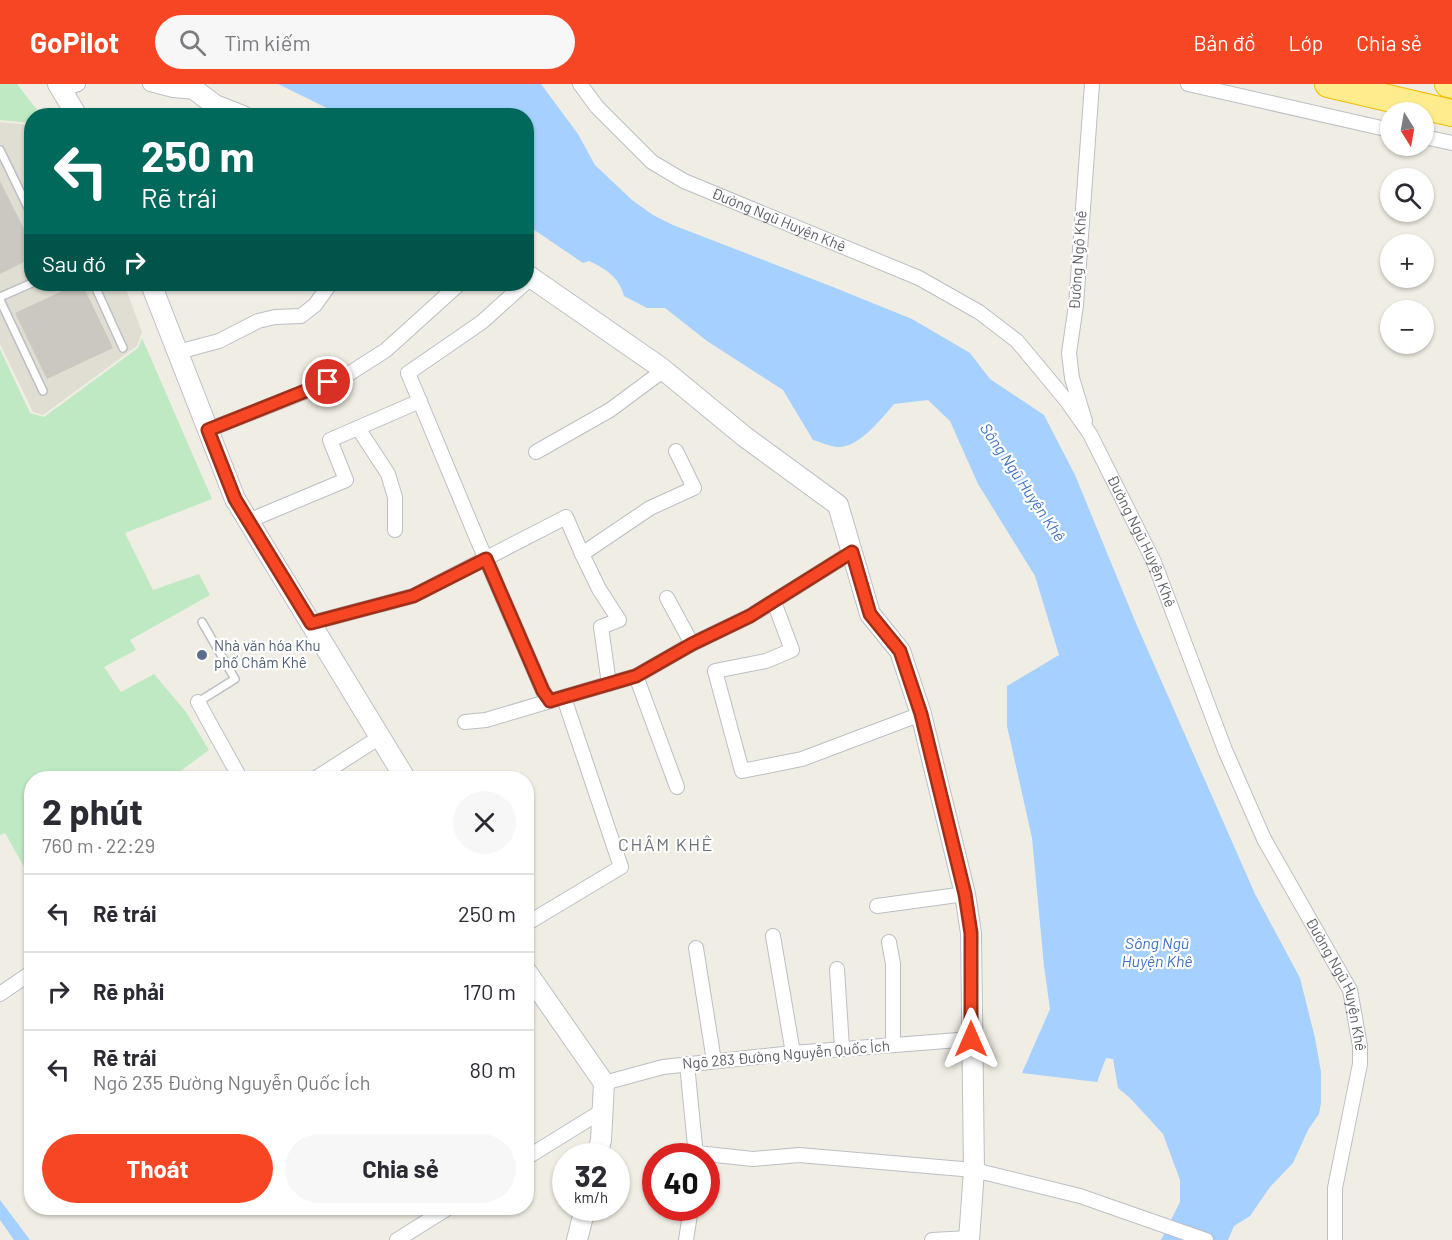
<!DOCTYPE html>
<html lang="vi">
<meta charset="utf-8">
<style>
:root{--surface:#fff;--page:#f7f7f7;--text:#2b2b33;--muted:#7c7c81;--line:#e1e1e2;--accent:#f74623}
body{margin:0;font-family:Barlow,sans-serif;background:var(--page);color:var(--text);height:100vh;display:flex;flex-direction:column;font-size:22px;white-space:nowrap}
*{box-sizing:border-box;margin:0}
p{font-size:20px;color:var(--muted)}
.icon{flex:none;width:33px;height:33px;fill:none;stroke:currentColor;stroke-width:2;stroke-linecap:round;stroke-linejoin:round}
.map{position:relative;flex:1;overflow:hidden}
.side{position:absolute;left:24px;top:687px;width:510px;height:444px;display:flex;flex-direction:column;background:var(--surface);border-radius:24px;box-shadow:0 2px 4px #0004}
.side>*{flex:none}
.guide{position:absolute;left:24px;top:24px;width:510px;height:183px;border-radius:24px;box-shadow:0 2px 4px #0004;background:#00695c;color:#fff;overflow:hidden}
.needle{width:39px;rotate:169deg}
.controls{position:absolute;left:1380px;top:18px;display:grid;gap:12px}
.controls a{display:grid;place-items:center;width:54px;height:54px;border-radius:50%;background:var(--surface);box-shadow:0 2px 4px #0004;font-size:30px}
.speed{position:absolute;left:552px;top:1059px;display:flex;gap:12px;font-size:30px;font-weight:700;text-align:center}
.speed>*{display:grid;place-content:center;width:78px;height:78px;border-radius:50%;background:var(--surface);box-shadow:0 2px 4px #0004;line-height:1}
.speed small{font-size:15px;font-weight:400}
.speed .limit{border:9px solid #d22;background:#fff;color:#111}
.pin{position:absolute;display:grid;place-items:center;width:51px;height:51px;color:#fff;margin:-26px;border:3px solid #fff;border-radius:50%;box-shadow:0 2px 6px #0007}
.me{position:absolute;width:66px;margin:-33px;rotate:0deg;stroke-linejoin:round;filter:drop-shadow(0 0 4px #0008)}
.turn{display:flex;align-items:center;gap:21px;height:126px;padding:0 18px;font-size:27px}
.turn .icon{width:78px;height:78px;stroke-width:2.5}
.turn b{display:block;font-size:42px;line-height:51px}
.then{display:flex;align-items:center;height:57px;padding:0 18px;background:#0003;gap:12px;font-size:22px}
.round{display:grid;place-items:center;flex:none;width:63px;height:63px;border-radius:32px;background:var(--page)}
.overview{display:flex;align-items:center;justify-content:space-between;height:102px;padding:0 18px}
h1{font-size:36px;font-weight:700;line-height:45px}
.cta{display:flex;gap:12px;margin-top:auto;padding:12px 18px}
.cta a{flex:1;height:69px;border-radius:36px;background:var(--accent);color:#fff;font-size:24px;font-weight:700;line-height:69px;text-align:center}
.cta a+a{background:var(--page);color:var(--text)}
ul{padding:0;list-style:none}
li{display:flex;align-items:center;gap:18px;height:78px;padding:0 18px;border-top:2px solid var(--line)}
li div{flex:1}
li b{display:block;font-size:22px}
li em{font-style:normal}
header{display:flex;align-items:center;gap:36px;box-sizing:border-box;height:84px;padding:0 30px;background:var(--accent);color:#fff}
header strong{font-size:28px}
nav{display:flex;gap:33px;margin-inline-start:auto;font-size:21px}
.search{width:420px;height:54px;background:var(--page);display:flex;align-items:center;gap:15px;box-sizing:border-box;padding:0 21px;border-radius:33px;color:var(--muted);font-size:22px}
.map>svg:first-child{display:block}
.education{fill:#e0ded3}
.green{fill:#bfe9c2}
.water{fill:#a5d0ff}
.building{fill:#cbc8c1}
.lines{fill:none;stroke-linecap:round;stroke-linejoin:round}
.lane-casing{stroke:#bcbec4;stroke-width:10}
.street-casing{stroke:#bcbec4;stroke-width:16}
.secondary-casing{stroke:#bdbfc6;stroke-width:22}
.highway-casing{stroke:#f4bd00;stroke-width:28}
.lane{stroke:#fff;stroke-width:7}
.street{stroke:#fff;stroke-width:14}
.secondary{stroke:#fff;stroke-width:20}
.highway{stroke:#ffec8c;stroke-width:26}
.route-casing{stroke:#a12e17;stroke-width:15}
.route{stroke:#f74623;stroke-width:10}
.service-dot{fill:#5c6f8a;stroke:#fff;stroke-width:2}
.labels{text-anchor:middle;stroke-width:4.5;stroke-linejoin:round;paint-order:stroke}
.street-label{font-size:15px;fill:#5c5f66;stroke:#fff}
.service-label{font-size:15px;fill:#4e5e75;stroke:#fff;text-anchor:start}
.water-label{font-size:16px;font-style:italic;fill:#3b71c4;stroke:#fff}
.quarter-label{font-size:18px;letter-spacing:1.5px;fill:#6d7178;stroke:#fff}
</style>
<header>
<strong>GoPilot</strong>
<div class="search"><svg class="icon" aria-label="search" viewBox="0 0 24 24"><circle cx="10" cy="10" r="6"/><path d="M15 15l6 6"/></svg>Tìm kiếm</div>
<nav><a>Bản đồ</a><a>Lớp</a><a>Chia sẻ</a></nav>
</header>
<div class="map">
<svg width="1452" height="1156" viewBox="0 0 1452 1156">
<rect width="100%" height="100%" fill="#f0eee4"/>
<path class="education" d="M 0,38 L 31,41 L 32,200 L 124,200 L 142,248 L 137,262 L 43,331 L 33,328 L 0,260 Z"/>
<path class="green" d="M 0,0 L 17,0 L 41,31 L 32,32 L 31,39 L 0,36 Z
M 142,254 L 212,415 L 125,449 L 153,506 L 199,490 L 210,511 L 130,556 L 136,566 L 104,583 L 121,608 L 154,590 L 186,628 L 209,666 L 171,694 L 32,694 L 31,795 L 5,749 L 0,751 L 0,265 L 30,329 L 44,333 L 138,264 Z"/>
<path class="water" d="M 278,0 L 541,0 L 578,50 L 595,81 L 632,116 L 653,131 L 673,141 L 828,201 L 912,235 L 970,269 L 990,295 L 1044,331 L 1075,391 L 1135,537 L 1255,810 L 1300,894 L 1315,954 L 1321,988 L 1321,1019 L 1319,1030 L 1308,1046 L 1293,1079 L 1270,1103 L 1250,1132 L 1234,1142 L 1228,1156 L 1161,1156 L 1180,1118 L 1180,1096 L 1163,1050 L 1130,1014 L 1118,1004 L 1113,975 L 1106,974 L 1097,998 L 1022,989 L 1050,925 L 1044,882 L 1032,754 L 1007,642 L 1007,602 L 1059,571 L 1035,492 L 978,400 L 950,337 L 928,316 L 894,320 C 882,334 858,365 837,363 C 829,362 820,358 813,356 L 783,306 L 707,257 L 665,224 L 647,224 L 624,212 C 619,193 606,185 589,177 L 583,179 L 527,141 L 526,32 L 341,31 Z
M 0,1116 L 30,1156 L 14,1156 L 0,1136 Z"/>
<path class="building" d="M 0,97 L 32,161 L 32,174 L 0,190 Z
M 77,200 L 82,200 L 113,264 L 47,295 L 15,229 Z"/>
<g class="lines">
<g class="lane-casing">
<path id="lane" d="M 0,66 L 32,132
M 94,200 L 123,264
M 0,213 L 32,199
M 0,216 L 43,307
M 198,618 L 235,595 L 202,538"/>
</g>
<g class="street-casing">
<g id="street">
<path d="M 150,0 L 173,6 L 197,8"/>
<path id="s1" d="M 580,0 L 597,23 L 652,78 L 684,97 L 919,194 L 979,228 L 1017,257 L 1066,316 L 1090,350 L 1154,478 L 1225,666 L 1264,755 L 1350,906 L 1360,962 L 1360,980 L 1335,1104 L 1335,1156"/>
<path d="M 1188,0 L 1390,46"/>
<path d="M 62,6 L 78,0"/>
<path d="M 1424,53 L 1452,59"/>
<path d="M 524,200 L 482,238 L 408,289 L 478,457 L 543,607 L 550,617 L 636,592 L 692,560 L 750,532 L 852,468"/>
<path d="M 178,268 L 219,257 L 258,237 L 275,233 L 301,232 L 315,221 L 330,200"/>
<path d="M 1085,337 L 1072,294 L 1069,269 L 1076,221 L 1092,0"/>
<path d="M 358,344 L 388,390 L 395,413 L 395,446"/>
<path d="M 208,346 L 347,291 L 386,266 L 459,200"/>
<path d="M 536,368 L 610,326 L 664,286"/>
<path d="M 248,437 L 346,396 L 330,356 L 420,317"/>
<path d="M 582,470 L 599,505 L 619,536 L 601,543 L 609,600"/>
<path d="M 667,514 L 692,560"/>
<path d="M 774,518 L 792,566 L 766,577 L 715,587 L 742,687 L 802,675 L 921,630"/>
<path d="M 311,539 L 413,512 L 566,433 L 582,470 L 650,424 L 694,404 L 676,367"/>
<path d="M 636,592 L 677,703"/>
<path d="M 198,618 L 240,694"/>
<path d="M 465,638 L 486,636 L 550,617"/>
<path d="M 316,694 L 380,653"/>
<path d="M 877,822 L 965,810"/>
<path d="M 526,840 L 621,783 L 564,614"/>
<path d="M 773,852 L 793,969"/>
<path d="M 889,858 L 893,880 L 893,960"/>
<path d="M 696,864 L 714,977"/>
<path d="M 837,885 L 842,964"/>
<path d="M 0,910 L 32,888"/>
<path d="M 687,980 L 696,1072"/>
<path d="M 604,999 L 663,983 L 793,969 L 971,955"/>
<path d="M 697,1069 L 753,1075 L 799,1071 L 974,1086 L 1080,1112 L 1206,1156"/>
<path d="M 526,1074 L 602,1027"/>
<path d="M 397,1156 L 448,1124"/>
<path d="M 686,1156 L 691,1124"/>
<path d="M 932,1156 L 969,1154"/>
</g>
</g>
<g class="secondary-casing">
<path id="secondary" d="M 58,0 L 77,32
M 187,0 L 215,21 L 243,32
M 526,190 L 660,283 L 745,353 L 838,421 L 870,530 L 900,567 L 921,630 L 965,810 L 971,849 L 974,1086 L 969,1156
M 151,200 L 235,415 L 405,694
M 526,887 L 604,999 L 601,1056 L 597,1072
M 577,1156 L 585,1124"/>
</g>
<g class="highway-casing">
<path id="highway" d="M 1328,0 L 1452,29
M 1448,0 L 1452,1"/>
</g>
<use href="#lane" class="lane"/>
<use href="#street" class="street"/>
<use href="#secondary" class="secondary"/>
<use href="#highway" class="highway"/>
</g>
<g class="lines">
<g class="route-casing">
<path id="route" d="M 328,298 L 208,346 L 235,415 L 311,539 L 413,512 L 486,475 L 543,607 L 550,617 L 636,592 L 692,560 L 750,532 L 852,468 L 870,530 L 900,567 L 921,630 L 965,810 L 971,849 L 971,955"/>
</g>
<use href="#route" class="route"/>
</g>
<circle class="service-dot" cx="202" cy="571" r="6"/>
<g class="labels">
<g class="street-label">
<text dy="5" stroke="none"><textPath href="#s1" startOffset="246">Đường Ngũ Huyện Khê</textPath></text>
<text transform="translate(1078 176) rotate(-86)" y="5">Đường Ngô Khê</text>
<text dy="5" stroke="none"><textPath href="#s1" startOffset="752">Đường Ngũ Huyện Khê</textPath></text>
<text dy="5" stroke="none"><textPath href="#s1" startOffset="1238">Đường Ngũ Huyện Khê</textPath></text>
<text transform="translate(786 971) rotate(-5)" y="5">Ngõ 283 Đường Nguyễn Quốc Ích</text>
</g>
<g class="service-label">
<text x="214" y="567">Nhà văn hóa Khu<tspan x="214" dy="17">phố Châm Khê</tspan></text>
</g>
<g class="water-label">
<text transform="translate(1023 398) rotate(56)" y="6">Sông Ngũ Huyện Khê</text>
<text x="1157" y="865">Sông Ngũ<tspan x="1157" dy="18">Huyện Khê</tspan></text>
</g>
<g class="quarter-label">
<text x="666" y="767">CHÂM KHÊ</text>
</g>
</g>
</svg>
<div class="controls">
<a><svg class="needle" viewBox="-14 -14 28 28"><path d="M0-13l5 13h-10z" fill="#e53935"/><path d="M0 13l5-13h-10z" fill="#7c7c81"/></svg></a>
<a><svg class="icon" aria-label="search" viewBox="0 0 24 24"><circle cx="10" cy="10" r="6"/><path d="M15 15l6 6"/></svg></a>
<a>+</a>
<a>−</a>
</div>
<div class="speed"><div>32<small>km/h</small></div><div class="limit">40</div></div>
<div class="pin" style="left:328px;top:298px;background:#d93025"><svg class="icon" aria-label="arrive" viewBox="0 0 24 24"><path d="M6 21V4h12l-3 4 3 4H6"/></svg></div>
<svg class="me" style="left:971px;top:955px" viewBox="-20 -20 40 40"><path d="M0-17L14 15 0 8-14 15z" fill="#f74623" stroke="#fff" stroke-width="4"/></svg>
<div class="guide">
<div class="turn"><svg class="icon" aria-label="left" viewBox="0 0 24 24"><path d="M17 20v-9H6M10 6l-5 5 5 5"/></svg><div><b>250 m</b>Rẽ trái</div></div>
<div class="then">Sau đó<svg class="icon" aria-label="right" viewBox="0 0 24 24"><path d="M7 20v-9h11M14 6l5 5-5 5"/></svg></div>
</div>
<section class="side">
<div class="overview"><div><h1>2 phút</h1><p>760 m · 22:29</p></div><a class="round"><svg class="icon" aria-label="close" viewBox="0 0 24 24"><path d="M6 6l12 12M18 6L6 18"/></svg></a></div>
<ul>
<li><svg class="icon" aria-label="left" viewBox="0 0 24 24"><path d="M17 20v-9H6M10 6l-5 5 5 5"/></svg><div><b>Rẽ trái</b></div><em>250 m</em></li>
<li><svg class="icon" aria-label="right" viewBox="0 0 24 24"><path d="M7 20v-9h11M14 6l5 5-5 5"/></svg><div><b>Rẽ phải</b></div><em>170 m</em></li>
<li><svg class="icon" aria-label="left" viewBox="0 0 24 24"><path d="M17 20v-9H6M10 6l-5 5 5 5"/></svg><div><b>Rẽ trái</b><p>Ngõ 235 Đường Nguyễn Quốc Ích</p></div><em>80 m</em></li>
</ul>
<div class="cta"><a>Thoát</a><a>Chia sẻ</a></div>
</section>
</div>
